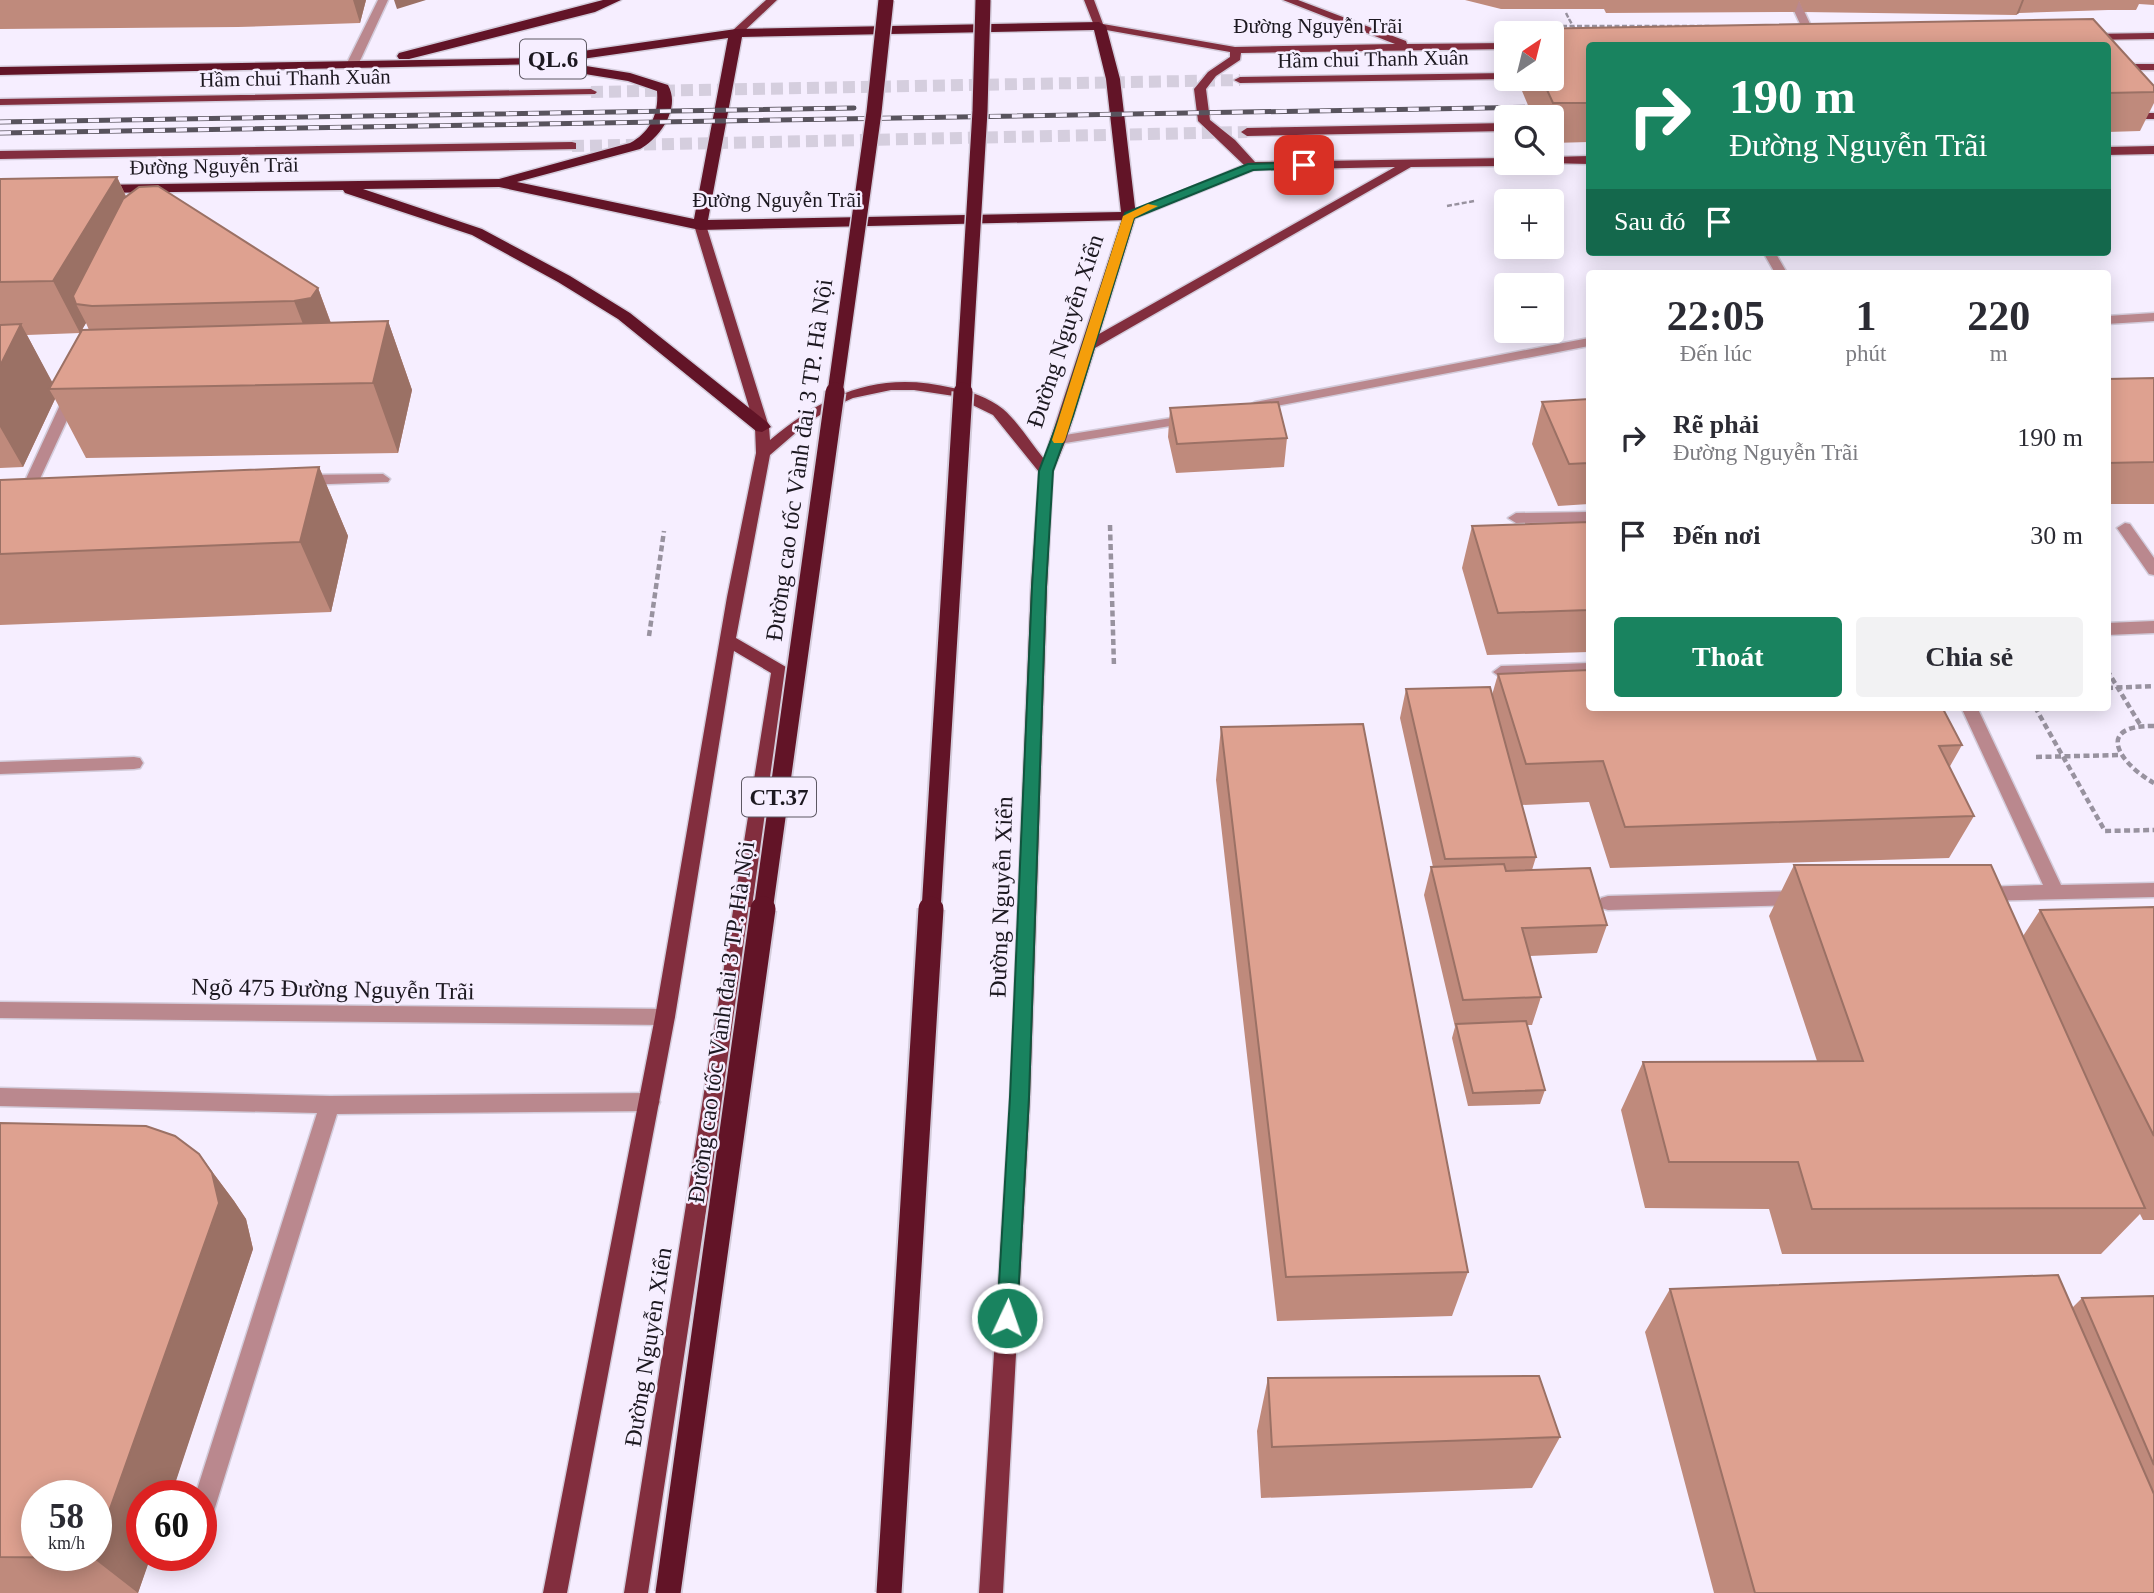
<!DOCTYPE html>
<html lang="vi">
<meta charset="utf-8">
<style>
:root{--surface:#fff;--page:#f2f2f3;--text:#2b2b33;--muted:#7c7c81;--accent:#19835f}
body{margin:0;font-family:Georgia,serif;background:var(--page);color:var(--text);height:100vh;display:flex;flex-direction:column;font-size:26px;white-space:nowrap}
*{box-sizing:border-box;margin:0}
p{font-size:23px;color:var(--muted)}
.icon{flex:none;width:38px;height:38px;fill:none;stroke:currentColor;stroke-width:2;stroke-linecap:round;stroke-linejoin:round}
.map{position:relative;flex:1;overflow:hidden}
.side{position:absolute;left:1586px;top:270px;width:525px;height:441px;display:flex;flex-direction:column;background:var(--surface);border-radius:7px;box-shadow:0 4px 18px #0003}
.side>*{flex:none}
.top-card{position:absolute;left:1586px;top:42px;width:525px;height:214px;border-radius:7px;box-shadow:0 4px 18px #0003;background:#19835f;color:#fff;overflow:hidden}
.needle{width:46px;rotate:35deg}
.buttons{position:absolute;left:1494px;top:21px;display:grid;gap:14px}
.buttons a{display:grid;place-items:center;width:70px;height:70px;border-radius:7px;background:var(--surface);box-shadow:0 4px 18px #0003;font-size:35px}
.speed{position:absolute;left:21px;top:1480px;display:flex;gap:14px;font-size:35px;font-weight:700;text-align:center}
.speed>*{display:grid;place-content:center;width:91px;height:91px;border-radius:50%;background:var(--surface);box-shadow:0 4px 18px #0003;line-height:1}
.speed small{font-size:18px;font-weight:400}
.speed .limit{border:10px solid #d22;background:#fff;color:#111}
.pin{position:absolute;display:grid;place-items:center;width:60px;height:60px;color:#fff;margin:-30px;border-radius:14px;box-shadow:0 4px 10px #0006}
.me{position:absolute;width:77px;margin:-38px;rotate:3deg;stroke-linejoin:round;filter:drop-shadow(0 0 5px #0008)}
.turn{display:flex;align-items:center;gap:24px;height:147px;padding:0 28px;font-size:32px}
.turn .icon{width:91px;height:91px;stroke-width:2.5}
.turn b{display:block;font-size:49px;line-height:60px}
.then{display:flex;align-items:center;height:66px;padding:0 28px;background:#0003;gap:14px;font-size:26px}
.eta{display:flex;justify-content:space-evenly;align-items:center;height:119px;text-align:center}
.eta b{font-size:42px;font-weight:700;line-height:49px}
.button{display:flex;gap:14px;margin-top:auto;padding:14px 28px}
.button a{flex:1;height:80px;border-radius:7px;background:var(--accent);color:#fff;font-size:28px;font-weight:700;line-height:80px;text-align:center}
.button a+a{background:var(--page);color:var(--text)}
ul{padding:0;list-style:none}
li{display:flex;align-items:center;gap:21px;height:98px;padding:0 28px}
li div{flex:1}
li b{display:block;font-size:26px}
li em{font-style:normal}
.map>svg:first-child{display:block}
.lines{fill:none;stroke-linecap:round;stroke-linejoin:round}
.major-tunnel{stroke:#d5cede;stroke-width:12;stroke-dasharray:12 6;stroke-linecap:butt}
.minor-casing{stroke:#d3ccdb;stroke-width:3}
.major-casing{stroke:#d3ccdb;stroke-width:3}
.highway-casing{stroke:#d3ccdb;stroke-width:3}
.path-far1{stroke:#98929f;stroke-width:2.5;stroke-dasharray:5 2.5;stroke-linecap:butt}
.path{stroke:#98929f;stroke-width:4.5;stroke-dasharray:6 3.5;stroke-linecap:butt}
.minor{fill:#ba888e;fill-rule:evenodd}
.major{fill:#822e3e;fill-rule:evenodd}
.highway{fill:#621427;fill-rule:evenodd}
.rail-casing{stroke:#58535d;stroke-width:5}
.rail{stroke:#f6eeff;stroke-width:3.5;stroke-dasharray:11;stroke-linecap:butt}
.highway-bridge-far2-casing{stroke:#d3ccdb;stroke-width:18;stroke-linecap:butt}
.highway-bridge-far1-casing{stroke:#d3ccdb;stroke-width:23;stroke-linecap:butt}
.highway-bridge-casing{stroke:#d3ccdb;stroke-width:29;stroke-linecap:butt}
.path-bridge{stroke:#98929f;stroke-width:2.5;stroke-dasharray:5 2.5;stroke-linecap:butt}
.highway-bridge-far2{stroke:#621427;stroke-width:15}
.highway-bridge-far1{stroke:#621427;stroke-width:19}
.highway-bridge{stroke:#621427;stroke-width:25}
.wall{fill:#bf8a7c;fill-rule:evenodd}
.shaded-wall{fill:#9b7165}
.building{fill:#dea190;stroke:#9b7165;stroke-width:2}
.route{fill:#19835f;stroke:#10553e;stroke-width:2}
.slow{fill:#f59e0b}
.labels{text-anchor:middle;stroke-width:5;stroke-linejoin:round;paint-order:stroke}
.far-street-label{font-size:21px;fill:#1c1820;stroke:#f6eeff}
.shield{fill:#f6eeff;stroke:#5d5863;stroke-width:2}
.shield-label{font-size:23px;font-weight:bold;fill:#1c1820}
.street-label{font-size:24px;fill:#1c1820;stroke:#f6eeff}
</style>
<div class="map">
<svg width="2154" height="1593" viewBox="0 0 2154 1593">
<rect width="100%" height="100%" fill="#f6eeff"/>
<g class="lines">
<path class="major-tunnel" d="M 591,92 L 1240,80
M 572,146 L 1247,132"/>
<g class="minor-casing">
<path id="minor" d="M 378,0 L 388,0 L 358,65 L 348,67 L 346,65 Z
M 1789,0 L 1799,0 L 1818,41 L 1817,43 L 1808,41 Z
M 1763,252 L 1775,252 L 1787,273 L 1775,273 Z
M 2154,313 L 2154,321 L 2107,324 L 2107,316 Z
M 1589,338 L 1589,346 L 1255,410 L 1248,406 L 1255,402 Z
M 72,390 L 79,394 L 38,483 L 31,488 L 26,486 L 24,483 L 65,394 Z
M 1190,415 L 1197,419 L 1195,422 L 1059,444 L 1052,440 L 1059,436 Z
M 383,474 L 390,479 L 388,482 L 301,485 L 294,480 L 301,475 Z
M 1589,512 L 1589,522 L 1516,523 L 1508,518 L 1516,513 Z
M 2125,523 L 2130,524 L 2154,558 L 2154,575 L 2149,574 L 2117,528 Z
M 2154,621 L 2154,633 L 2107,635 L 2107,623 Z
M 1589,663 L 1589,675 L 1501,678 L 1493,672 L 1501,666 Z
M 1961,707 L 1977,707 L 2061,885 L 2154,883 L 2154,897 L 1981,901 L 1975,899 L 1972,894 L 1975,889 L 1981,887 L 2043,885 Z
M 134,757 L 140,758 L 143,763 L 140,768 L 134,769 L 0,774 L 0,762 Z
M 1799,891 L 1805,893 L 1808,898 L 1805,903 L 1799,905 L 1608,910 L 1601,908 L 1599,903 L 1601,898 L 1608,896 Z
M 0,1002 L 665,1009 L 672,1011 L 675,1017 L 672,1023 L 665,1025 L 0,1018 Z
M 0,1088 L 330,1096 L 650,1093 L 657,1096 L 660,1102 L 657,1108 L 650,1111 L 337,1114 L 213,1514 L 209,1522 L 201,1526 L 201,1496 L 195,1496 L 317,1113 L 0,1106 Z"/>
</g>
<g class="major-casing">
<path id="major" d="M 766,0 L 777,0 L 740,35 L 732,35 L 732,31 Z
M 1084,0 L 1094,0 L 1103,24 L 1235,47 L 1395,44 L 1283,0 L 1298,0 L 1406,41 L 1407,44 L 1507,43 L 1507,49 L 1241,53 L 1240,60 L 1216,76 L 1206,89 L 1210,120 L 1235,140 L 1255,162 L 1507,158 L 1507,163 L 1512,163 L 1507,166 L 1411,167 L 1095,348 L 1066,440 L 1053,471 L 1047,587 L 1030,1097 L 1003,1593 L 979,1593 L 1010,1097 L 1031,587 L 1039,472 L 993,415 L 954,396 L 914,390 L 891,390 L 853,398 L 833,407 L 807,423 L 770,455 L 736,638 L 786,667 L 788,671 L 648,1593 L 624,1593 L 771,673 L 734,651 L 675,1017 L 567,1593 L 543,1593 L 655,1017 L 727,597 L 756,453 L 755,427 L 694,225 L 700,221 L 706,225 L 769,427 L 770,440 C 826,393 879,370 953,388 C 970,391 989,398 1003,409 C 1018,422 1031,443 1044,459 L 1123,216 L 1244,165 L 1198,121 L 1194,89 L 1208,72 L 1230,57 L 1230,52 L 1095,28 ZM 1395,167 L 1099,334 L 1135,218 L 1254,170 Z
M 2154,33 L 2154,39 L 2088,40 L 2083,37 L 2088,34 Z
M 2107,64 L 2154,64 L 2154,70 L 2107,70 Z
M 1507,73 L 1507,79 L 1510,79 L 1507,79 L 1240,83 L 1234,80 L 1240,77 Z
M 591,89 L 597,92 L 595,94 L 0,105 L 0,99 Z
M 2107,113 L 2154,113 L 2154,119 L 2107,119 Z
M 1507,123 L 1507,131 L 1247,136 L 1241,132 L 1247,128 Z
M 572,142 L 576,143 L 576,149 L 0,159 L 0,151 Z
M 2154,146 L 2154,154 L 2107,155 L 2107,147 Z
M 1589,156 L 1589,164 L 1547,163 L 1552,163 L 1552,157 Z"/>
</g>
<g class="highway-casing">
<path id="highway" d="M 603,0 L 621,0 L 595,12 L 409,59 L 399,59 L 397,56 L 399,53 Z
M 1099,22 L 1106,26 L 1120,79 L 1136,216 L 1129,220 L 700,230 L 499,187 L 363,189 L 482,229 L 570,276 L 630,313 L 768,423 L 771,427 L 762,432 L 756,431 L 618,319 L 558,282 L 472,235 L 345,193 L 343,190 L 93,193 L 86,189 L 93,185 L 499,179 L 630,143 C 650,132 659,114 657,91 L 628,81 L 554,69 L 549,68 L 548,64 L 0,75 L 0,67 L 534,58 L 736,29 ZM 1094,30 L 1106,79 L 1121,212 L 708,220 L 742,37 ZM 728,38 L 694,219 L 517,182 L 640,149 C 660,138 681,108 668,85 L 630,73 L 561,62 Z"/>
</g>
<path class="path-far1" d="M 1566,13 L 1569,19
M 1532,26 L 1712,26
M 1447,206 L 1474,201"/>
<path class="path" d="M 1110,525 L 1114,667
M 649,636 L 664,531
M 2107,670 L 2141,726
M 2107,688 L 2154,686
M 2035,707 L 2105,831 L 2154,830
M 2154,726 C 2093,725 2120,764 2154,783
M 2036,757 L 2119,755"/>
<use href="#minor" class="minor"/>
<use href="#major" class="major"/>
<use href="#highway" class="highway"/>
<g class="rail-casing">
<path id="rail" d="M 0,122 L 854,108
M 0,133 L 1547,107"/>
</g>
<use href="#rail" class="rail"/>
<g class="highway-bridge-far2-casing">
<path id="highway-bridge-far2" d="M 835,393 L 874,112 L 886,0
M 963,393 L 980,111 L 983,0"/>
</g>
<g class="highway-bridge-far1-casing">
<path id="highway-bridge-far1" d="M 763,911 L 835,392
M 931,911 L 963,392"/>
</g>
<g class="highway-bridge-casing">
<path id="highway-bridge" d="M 668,1593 L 763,909
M 889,1593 L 931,909"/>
</g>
<path class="path-bridge" d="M 1569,19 L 1577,33"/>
<use href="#highway-bridge-far2" class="highway-bridge-far2"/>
<use href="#highway-bridge-far1" class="highway-bridge-far1"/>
<use href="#highway-bridge" class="highway-bridge"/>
</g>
<path class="wall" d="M 0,0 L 366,0 L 360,23 L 238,27 L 0,29 Z
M 1465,0 L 2154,0 L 2154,5 L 2139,4 L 2136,10 L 2108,10 L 2019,13 L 2016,15 L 1804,12 L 1799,1 L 1795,12 L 1606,13 L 1604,9 L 1501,9 Z
M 2093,19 L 2154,86 L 2154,92 L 2107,93 L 2107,46 L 1589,46 L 1589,142 L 1552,143 L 1552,117 L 1533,117 L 1517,79 L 1552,79 L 1552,33 L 1519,33 L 1520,29 Z
M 2154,92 L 2154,103 L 2140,131 L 2107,132 L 2107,93 Z
M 117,177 L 126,196 L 318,288 L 331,323 L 388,321 L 412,390 L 398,453 L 86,458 L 55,399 L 23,467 L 0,468 L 0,179 ZM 86,323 L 89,330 L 52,383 L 27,335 L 80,333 Z
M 2154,378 L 2154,504 L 2107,504 L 2107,379 Z
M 1589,399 L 1589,504 L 1558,506 L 1532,444 L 1542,402 Z
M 1170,408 L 1287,438 L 1284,467 L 1176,473 L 1168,437 Z
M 319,467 L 348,536 L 331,612 L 0,625 L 0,480 Z
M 1589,522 L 1589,652 L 1487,655 L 1462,568 L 1472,526 Z
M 1498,674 L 1962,745 L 1949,768 L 1974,816 L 1949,858 L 1610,868 L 1589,802 L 1522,805 L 1536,857 L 1532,870 L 1607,925 L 1597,953 L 1530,956 L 1541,997 L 1532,1025 L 1527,1025 L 1545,1090 L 1540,1104 L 1468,1106 L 1452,1038 L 1455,1027 L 1424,895 L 1431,867 L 1433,867 L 1400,718 L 1406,689 L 1492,695 Z
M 1221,727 L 1468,1272 L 1452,1316 L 1277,1321 L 1216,780 Z
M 1794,865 L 2023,936 L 2040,910 L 2154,907 L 2154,1220 L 2143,1220 L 2140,1214 L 2101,1254 L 1782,1254 L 1769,1209 L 1645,1208 L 1621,1110 L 1643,1062 L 1817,1061 L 1769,916 Z
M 0,1123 L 199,1154 L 234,1201 L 246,1219 L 253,1249 L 138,1593 L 0,1593 Z
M 1670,1289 L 2072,1308 L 2082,1298 L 2154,1296 L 2154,1593 L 1714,1593 L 1645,1332 Z
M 1268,1378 L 1560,1437 L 1532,1488 L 1261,1498 L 1257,1431 Z"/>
<path class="shaded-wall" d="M 353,0 L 366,0 L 360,23 Z
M 394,0 L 426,0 L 397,9 Z
M 2022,0 L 2024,0 L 2019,13 L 2016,15 Z
M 117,177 L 140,228 L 76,304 L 86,323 L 80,333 L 53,281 Z
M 318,288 L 343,357 L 321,370 L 294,301 Z
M 388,321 L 412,390 L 398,453 L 373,383 Z
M 21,324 L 56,389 L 49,389 L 55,399 L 23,467 L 0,427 L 0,366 Z
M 319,467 L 348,536 L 331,612 L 300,542 Z
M 199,1154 L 234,1201 L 246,1219 L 253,1249 L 171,1496 L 142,1496 L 142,1556 L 151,1556 L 138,1593 L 93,1558 L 93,1556 L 96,1556 L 96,1548 Z"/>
<path class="building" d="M 2093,19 L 2154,86 L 2154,92 L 2107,93 L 2107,46 L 1589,46 L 1589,103 L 1553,103 L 1542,79 L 1552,79 L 1552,33 L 1522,33 L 1520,29 Z
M 117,177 L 53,281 L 0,282 L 0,179 Z
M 158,186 L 318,288 L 311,298 L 294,301 L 92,306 L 76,304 L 73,296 L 123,199 L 139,187 Z
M 388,321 L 373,383 L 49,389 L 82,330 Z
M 21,324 L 0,366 L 0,325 Z
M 2154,378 L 2154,462 L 2107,463 L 2107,379 Z
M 1589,399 L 1589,463 L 1569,464 L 1542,402 Z
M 1278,402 L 1287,438 L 1177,444 L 1170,408 Z
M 319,467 L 300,542 L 0,554 L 0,480 Z
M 1589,522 L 1589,610 L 1498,613 L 1472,526 Z
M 1589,670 L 1589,707 L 1942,707 L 1962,745 L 1939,746 L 1974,816 L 1625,827 L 1603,761 L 1526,764 L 1498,674 Z
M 1490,687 L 1536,857 L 1445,859 L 1406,689 Z
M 1363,724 L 1468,1272 L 1286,1277 L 1221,727 Z
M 1504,864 L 1506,871 L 1590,868 L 1607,925 L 1522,928 L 1541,997 L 1463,1000 L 1431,867 Z
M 1794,865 L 1991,865 L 2145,1208 L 1812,1209 L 1798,1162 L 1669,1162 L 1643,1062 L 1863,1061 Z
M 2154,907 L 2154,1136 L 2040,910 Z
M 1526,1021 L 1545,1090 L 1473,1093 L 1456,1024 Z
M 0,1123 L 146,1126 L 175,1136 L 199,1154 L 212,1173 L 219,1203 L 96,1548 L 96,1496 L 37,1496 L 37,1556 L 93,1556 L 93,1558 L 0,1557 Z
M 2058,1275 L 2154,1494 L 2154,1593 L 1755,1593 L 1670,1289 Z
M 2154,1296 L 2154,1465 L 2082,1298 Z
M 1539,1376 L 1560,1437 L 1272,1447 L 1268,1378 Z"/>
<path class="route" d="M 1304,162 L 1308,163 L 1308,168 L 1253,170 L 1134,218 L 1073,416 L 1053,471 L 1046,587 L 1029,1097 L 1017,1318 L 1014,1324 L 1007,1327 L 1000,1324 L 997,1318 L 1010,1097 L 1032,587 L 1039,471 L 1060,416 L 1125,213 L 1248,164 Z"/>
<path class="slow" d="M 1148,204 L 1158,206 L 1134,218 L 1065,440 L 1063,443 L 1054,443 L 1052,440 L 1123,216 Z"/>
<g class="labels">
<g class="far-street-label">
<text x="1318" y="33">Đường Nguyễn Trãi</text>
<text transform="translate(1373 59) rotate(-1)" y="7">Hầm chui Thanh Xuân</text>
<text transform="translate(295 78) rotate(-1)" y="7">Hầm chui Thanh Xuân</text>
<text transform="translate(214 166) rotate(-1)" y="7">Đường Nguyễn Trãi</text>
<text x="777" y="207">Đường Nguyễn Trãi</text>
</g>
<g class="shield">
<rect x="520" y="39.5" width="66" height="39" rx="5"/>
<rect x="742" y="777.5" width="74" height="39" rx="5"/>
</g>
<g class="shield-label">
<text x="553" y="67">QL.6</text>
<text x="779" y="805">CT.37</text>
</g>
<g class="street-label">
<text transform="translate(1065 331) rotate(-72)" y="8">Đường Nguyễn Xiển</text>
<text transform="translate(799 460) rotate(-82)" y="8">Đường cao tốc Vành đai 3 TP. Hà Nội</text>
<text transform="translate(1001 897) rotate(-88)" y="8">Đường Nguyễn Xiển</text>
<text transform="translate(333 989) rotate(1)" y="8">Ngõ 475 Đường Nguyễn Trãi</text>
<text transform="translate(721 1022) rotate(-82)" y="8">Đường cao tốc Vành đai 3 TP. Hà Nội</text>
<text transform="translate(648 1347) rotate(-81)" y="8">Đường Nguyễn Xiển</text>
</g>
</g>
</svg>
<div class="buttons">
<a><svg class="needle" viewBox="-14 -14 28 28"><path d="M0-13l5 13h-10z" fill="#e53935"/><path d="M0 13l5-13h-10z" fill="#7c7c81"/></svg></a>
<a><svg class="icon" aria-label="search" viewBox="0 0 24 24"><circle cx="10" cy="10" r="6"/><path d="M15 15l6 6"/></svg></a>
<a>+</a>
<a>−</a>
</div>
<div class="speed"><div>58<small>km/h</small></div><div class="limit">60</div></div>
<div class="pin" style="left:1304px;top:165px;background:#d93025"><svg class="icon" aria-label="arrive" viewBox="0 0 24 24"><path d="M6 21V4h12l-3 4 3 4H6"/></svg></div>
<svg class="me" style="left:1007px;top:1318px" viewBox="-20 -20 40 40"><circle r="17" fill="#19835f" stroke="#fff" stroke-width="3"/><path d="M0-11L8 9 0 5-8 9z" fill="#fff"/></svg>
<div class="top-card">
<div class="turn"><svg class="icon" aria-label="right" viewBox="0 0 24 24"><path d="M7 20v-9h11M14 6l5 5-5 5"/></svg><div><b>190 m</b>Đường Nguyễn Trãi</div></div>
<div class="then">Sau đó<svg class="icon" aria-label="arrive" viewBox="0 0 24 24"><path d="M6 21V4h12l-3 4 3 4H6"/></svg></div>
</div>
<section class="side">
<div class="eta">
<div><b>22:05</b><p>Đến lúc</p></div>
<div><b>1</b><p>phút</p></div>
<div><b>220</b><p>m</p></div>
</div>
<ul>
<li><svg class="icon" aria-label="right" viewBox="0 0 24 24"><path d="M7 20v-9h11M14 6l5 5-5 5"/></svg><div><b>Rẽ phải</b><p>Đường Nguyễn Trãi</p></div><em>190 m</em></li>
<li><svg class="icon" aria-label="arrive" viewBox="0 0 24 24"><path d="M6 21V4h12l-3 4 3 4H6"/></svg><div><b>Đến nơi</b></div><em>30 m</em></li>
</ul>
<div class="button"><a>Thoát</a><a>Chia sẻ</a></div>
</section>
</div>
